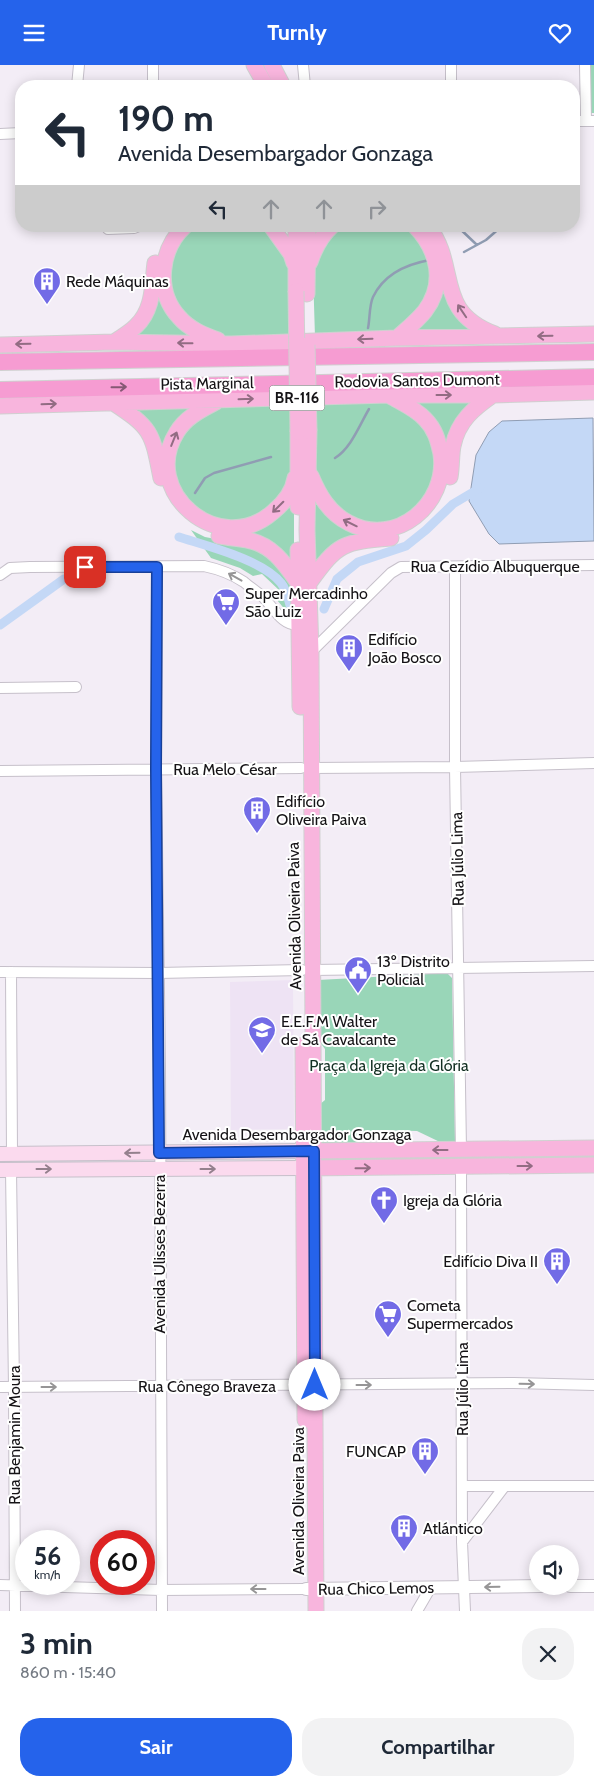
<!DOCTYPE html>
<html lang="pt">
<meta charset="utf-8">
<style>
:root{--surface:#fff;--page:#f2f2f3;--text:#1f2937;--muted:#747a83;--accent:#2563eb}
body{margin:0;font-family:Cabin,sans-serif;background:var(--page);color:var(--text);height:100vh;display:flex;flex-direction:column;font-size:19px;white-space:nowrap}
*{box-sizing:border-box;margin:0}
p{font-size:16px;color:var(--muted)}
.icon{flex:none;width:28px;height:28px;fill:none;stroke:currentColor;stroke-width:2;stroke-linecap:round;stroke-linejoin:round}
.map{position:relative;height:1546px;overflow:hidden}
.details{display:flex;flex-direction:column;background:var(--surface);flex:1}
.details>*{flex:none}
.guide{position:absolute;left:15px;top:15px;width:565px;height:152px;border-radius:20px;box-shadow:0 2px 12px #0003;background:#fff;color:var(--text);overflow:hidden}
.fabs{position:absolute;left:529px;top:1480px;display:grid;gap:10px}
.fabs a{display:grid;place-items:center;width:50px;height:50px;border-radius:50%;background:var(--surface);box-shadow:0 2px 12px #0003;font-size:25px}
.speed{position:absolute;left:15px;top:1465px;display:flex;gap:10px;font-size:25px;font-weight:700;text-align:center}
.speed>*{display:grid;place-content:center;width:65px;height:65px;border-radius:50%;background:var(--surface);box-shadow:0 2px 12px #0003;line-height:1}
.speed small{font-size:12px;font-weight:400}
.speed .limit{border:8px solid #d22;background:#fff;color:#111}
.pin{position:absolute;display:grid;place-items:center;width:42px;height:42px;color:#fff;margin:-21px;border-radius:10px;box-shadow:0 2px 8px #0006}
.me{position:absolute;width:55px;margin:-28px;rotate:0deg;stroke-linejoin:round;filter:drop-shadow(0 0 4px #0008)}
.turn{display:flex;align-items:center;gap:18px;height:105px;padding:0 20px;font-size:22px}
.turn .icon{width:65px;height:65px;stroke-width:2.5}
.turn b{display:block;font-size:35px;line-height:42px}
.lanes{display:flex;align-items:center;height:48px;padding:0 20px;background:#0003;justify-content:center;gap:25px;direction:ltr}
.lanes .off{opacity:.35}
.round{display:grid;place-items:center;flex:none;width:52px;height:52px;border-radius:20px;background:var(--page)}
.headline{display:flex;align-items:center;justify-content:space-between;height:85px;padding:0 20px}
h1{font-size:30px;font-weight:800;line-height:38px}
.button{display:flex;gap:10px;margin-top:auto;padding:10px 20px}
.button a{flex:1;height:58px;border-radius:20px;background:var(--accent);color:#fff;font-size:20px;font-weight:800;line-height:58px;text-align:center}
.button a+a{background:var(--page);color:var(--text)}
header{display:flex;justify-content:space-between;align-items:center;height:65px;padding:0 20px;background:var(--accent);color:#fff;font-size:22px;font-weight:800}
.map>svg:first-child{display:block}
.built{fill:#eee3f4}
.green{fill:#99d6b8}
.water{fill:#c4d8f6;stroke:#909db3}
.lines{fill:none;stroke-linecap:round;stroke-linejoin:round}
.stream{stroke:#909db3;stroke-width:2.5}
.canal{stroke:#c4d8f6;stroke-width:9}
.minor-casing{stroke:#c6c0ca;stroke-width:12}
.tertiary-casing{stroke:#c6c0ca;stroke-width:14}
.secondary-casing{stroke:#c6c0ca;stroke-width:16}
.primary-casing{stroke:#d0d0d0;stroke-width:17}
.trunk-casing{stroke:#d0d0d0;stroke-width:18}
.minor{stroke:#fff;stroke-width:10}
.tertiary{stroke:#fff;stroke-width:12}
.secondary{stroke:#fbdaee;stroke-width:14}
.primary{stroke:#f8b5dd;stroke-width:15}
.trunk{stroke:#f69cd2;stroke-width:16}
.primary-bridge-casing{stroke:#d0d0d0;stroke-width:17;stroke-linecap:butt}
.primary-bridge{stroke:#f8b5dd;stroke-width:15}
.oneway{stroke:#926c83}
.oneway2{stroke:#865874}
.oneway3{stroke:#969596}
.oneway4{stroke:#94808d}
.route-casing{stroke:#184099;stroke-width:12}
.route{stroke:#2563eb;stroke-width:9}
.labels{text-anchor:middle;stroke-width:4;stroke-linejoin:round;paint-order:stroke}
.shield{fill:#fff;stroke:#5b5a5c;stroke-width:1}
.shield-label{font-size:15px;font-weight:bold;fill:#151316}
.poi-label{font-size:16px;fill:#151316;stroke:#fff;text-anchor:start}
.street-label{font-size:16px;fill:#151316;stroke:#fff}
.park-label{font-size:16px;fill:#133023;stroke:#fff}
</style>
<header><svg class="icon" aria-label="menu" viewBox="0 0 24 24"><path d="M4 6h16M4 12h16M4 18h16"/></svg>Turnly<svg class="icon" aria-label="heart" viewBox="0 0 24 24"><path d="M12 20l-8-8c-3-5 5-10 8-4 3-6 11-1 8 4z"/></svg></header>
<div class="map">
<svg width="594" height="1546" viewBox="0 0 594 1546">
<rect width="100%" height="100%" fill="#f3edf6"/>
<path class="built" d="M 293,915 L 294,1061 L 292,1064 L 231,1065 L 230,917 Z"/>
<path class="green" d="M 588,0 L 594,0 L 594,48 L 589,48 Z
M 193,161 L 267,161 L 288,191 L 292,271 L 224,272 L 198,264 L 171,232 L 170,191 L 181,172 Z
M 338,161 L 409,161 L 433,201 L 425,240 L 396,265 L 376,270 L 315,272 L 313,207 L 318,188 Z
M 443,202 L 482,267 L 409,266 Z
M 160,211 L 200,273 L 126,274 Z
M 484,333 C 465,344 451,362 449,385 C 449,393 450,403 448,411 C 445,429 434,444 421,456 C 385,485 346,453 315,504 L 315,429 C 318,434 321,440 325,445 C 332,453 343,460 354,464 C 432,493 489,380 406,334 Z
M 382,335 L 409,345 L 435,376 L 436,418 L 405,454 L 375,460 L 337,446 L 317,411 L 316,402 L 316,337 Z
M 292,337 L 291,413 L 272,446 L 236,460 L 204,452 L 175,418 L 172,398 L 186,361 L 217,341 Z
M 200,339 C 191,346 182,354 175,363 C 169,373 166,385 165,396 C 163,449 222,485 268,458 C 279,451 286,439 294,429 L 294,505 C 263,452 221,484 187,452 C 153,421 172,387 146,356 C 141,350 133,345 125,340 Z
M 191,465 L 205,472 L 262,483 L 290,513 L 295,547 L 287,547 L 277,535 L 280,526 L 262,509 L 253,511 L 240,503 L 211,493 Z
M 447,908 L 452,913 L 455,1078 L 442,1078 L 417,1066 L 377,1065 L 352,1080 L 321,1080 L 319,1040 L 325,1035 L 325,984 L 319,976 L 318,915 Z"/>
<path class="water" d="M 593,353 L 594,476 L 499,479 L 489,469 L 469,436 L 476,390 L 489,367 L 502,356 Z"/>
<g class="lines">
<path class="stream" d="M 457,161 L 477,180
M 464,187 L 486,175 L 502,161
M 368,263 C 370,254 369,241 373,232 C 384,209 407,199 430,195
M 335,393 C 351,383 359,361 369,344
M 195,428 L 205,413 L 214,408 L 271,392"/>
<path class="canal" d="M 179,472 C 207,481 263,495 281,518 C 286,524 288,533 290,540
M 324,544 L 337,514 L 358,497 L 406,481 L 426,465 L 453,439 L 480,423
M 0,560 L 64,514"/>
<g class="minor-casing">
<path id="minor" d="M 153,0 L 153,21
M 303,0 L 305,21
M 451,0 L 451,21
M 585,0 L 586,56
M 77,21 L 79,0
M 574,56 L 594,56
M 0,69 L 21,68
M 108,164 L 134,163 L 139,161
M 157,502 L 156,704 L 160,1001 L 162,1546
M 455,502 L 455,702 L 461,1085
M 0,510 L 10,503 L 30,502 L 204,501 C 218,504 232,509 244,517 C 250,522 257,527 263,532 C 274,543 282,561 299,560
M 311,587 L 391,508 L 401,502 L 594,500
M 0,623 L 76,622
M 311,703 L 455,702 L 594,698
M 0,706 L 301,703
M 312,905 L 594,901
M 0,907 L 158,908 L 302,905
M 11,907 L 12,1089
M 461,1101 L 462,1477 L 465,1546
M 11,1105 L 14,1322 L 15,1546
M 0,1322 L 514,1318 L 594,1320
M 462,1421 L 594,1421
M 462,1477 L 504,1422
M 0,1520 L 161,1525 L 306,1524
M 417,1546 L 431,1522"/>
</g>
<g class="tertiary-casing">
<path id="tertiary" d="M 570,1521 L 594,1521
M 306,1524 L 541,1521"/>
</g>
<g class="secondary-casing">
<path id="secondary" d="M 0,1089 L 303,1086
M 0,1105 L 303,1103"/>
</g>
<g class="primary-casing">
<path id="primary" d="M 254,0 L 266,21
M 272,0 L 283,21
M 185,161 C 160,184 155,226 179,252 C 189,264 204,270 218,275
M 271,161 L 291,189 L 294,198
M 296,161 L 296,226
M 428,161 C 460,202 433,246 495,269
M 310,197 C 315,182 321,171 332,161
M 307,229 L 308,161
M 397,273 C 407,264 417,256 425,246 C 446,218 438,185 415,161
M 114,277 C 122,272 130,267 136,261 C 154,244 152,220 155,198
M 0,280 L 114,277 L 232,279 L 397,273 L 594,269
M 112,337 C 152,363 152,367 161,413
M 216,337 C 201,345 186,352 177,367 C 139,427 220,494 273,447 C 284,438 293,427 295,413
M 0,341 L 389,330 L 493,330 L 594,327
M 309,366 L 307,465 L 311,587 L 316,1546
M 298,367 L 298,442
M 311,411 C 319,430 329,448 349,458 C 396,483 448,439 441,389 C 438,375 435,364 425,354 C 416,344 402,338 390,331
M 450,412 C 452,402 451,391 453,381 C 458,356 474,343 493,330
M 219,471 C 228,473 238,473 247,475 C 272,479 285,499 299,519
M 298,485 L 300,642
M 310,517 C 338,478 343,477 391,473
M 303,980 L 305,1355
M 305,1086 L 594,1083
M 305,1103 L 594,1100"/>
</g>
<g class="trunk-casing">
<path id="trunk" d="M 0,297 L 594,287
M 0,325 L 594,312"/>
</g>
<use href="#minor" class="minor"/>
<use href="#tertiary" class="tertiary"/>
<use href="#secondary" class="secondary"/>
<use href="#primary" class="primary"/>
<use href="#trunk" class="trunk"/>
<g class="primary-bridge-casing">
<path id="primary-bridge" d="M 296,226 L 298,367
M 307,280 L 309,366"/>
</g>
<use href="#primary-bridge" class="primary-bridge"/>
</g>
<defs><path id="oneway-shaft" d="M-6 0H5M1.5-3L5.5 0L1.5 3" fill="none" stroke-width="1.6" stroke-linecap="round" stroke-linejoin="round" transform="scale(1.25)"/></defs>
<g class="oneway">
<use href="#oneway-shaft" transform="translate(462 246) rotate(-124)"/>
<use href="#oneway-shaft" transform="translate(545 271) rotate(179)"/>
<use href="#oneway-shaft" transform="translate(365 274) rotate(178)"/>
<use href="#oneway-shaft" transform="translate(185 278) rotate(-179)"/>
<use href="#oneway-shaft" transform="translate(23 279) rotate(179)"/>
<use href="#oneway-shaft" transform="translate(444 330)"/>
<use href="#oneway-shaft" transform="translate(246 334) rotate(-2)"/>
<use href="#oneway-shaft" transform="translate(49 339) rotate(-2)"/>
<use href="#oneway-shaft" transform="translate(174 374) rotate(-68)"/>
<use href="#oneway-shaft" transform="translate(278 442) rotate(135)"/>
<use href="#oneway-shaft" transform="translate(350 458) rotate(-154)"/>
<use href="#oneway-shaft" transform="translate(440 1085) rotate(180)"/>
<use href="#oneway-shaft" transform="translate(525 1101)"/>
<use href="#oneway-shaft" transform="translate(363 1103) rotate(-1)"/>
</g>
<use class="oneway2" href="#oneway-shaft" transform="translate(119 322) rotate(-1)"/>
<g class="oneway3">
<use href="#oneway-shaft" transform="translate(235 512) rotate(-151)"/>
<use href="#oneway-shaft" transform="translate(527 1319) rotate(1)"/>
<use href="#oneway-shaft" transform="translate(364 1320)"/>
<use href="#oneway-shaft" transform="translate(49 1322)"/>
<use href="#oneway-shaft" transform="translate(492 1522) rotate(179)"/>
<use href="#oneway-shaft" transform="translate(258 1524) rotate(180)"/>
</g>
<g class="oneway4">
<use href="#oneway-shaft" transform="translate(132 1088) rotate(179)"/>
<use href="#oneway-shaft" transform="translate(44 1104)"/>
<use href="#oneway-shaft" transform="translate(208 1104)"/>
</g>
<g class="lines">
<g class="route-casing">
<path id="route" d="M 85,502 L 157,502 L 156,704 L 159,1088 L 314,1086 L 315,1320"/>
</g>
<use href="#route" class="route"/>
</g>
<defs>
<g id="building-pin" transform="scale(1.4375)"><path d="M0 17L-7.5 6A9.5 9.5 0 1 1 7.5 6Z" fill="#726be6" stroke="#fff"/><path d="M-4-6H4V6H1V3H-1V6H-4ZM-2.5-4.3h1.7v1.8h-1.7ZM.8-4.3h1.7v1.8H.8ZM-2.5-1h1.7V.8h-1.7ZM.8-1h1.7V.8H.8Z" fill="#fff"/></g>
<g id="supermarket-pin" transform="scale(1.4375)"><path d="M0 17L-7.5 6A9.5 9.5 0 1 1 7.5 6Z" fill="#726be6" stroke="#fff"/><path d="M-6-5.5h2.5l.6 2H6L4.5 2H-2.5L-4.4-4H-6ZM-1.5 3.2a1.3 1.3 0 1 0 .1 0ZM3 3.2a1.3 1.3 0 1 0 .1 0Z" fill="#fff"/></g>
<g id="civic-pin" transform="scale(1.4375)"><path d="M0 17L-7.5 6A9.5 9.5 0 1 1 7.5 6Z" fill="#726be6" stroke="#fff"/><path d="M-.6-6.5H3V-4.5H.6V-3L4-1V1h2V6H-6V1h2V-1L-.6-3ZM-1.2 2.5V6h2.4V2.5Z" fill="#fff"/></g>
<g id="school-pin" transform="scale(1.4375)"><path d="M0 17L-7.5 6A9.5 9.5 0 1 1 7.5 6Z" fill="#726be6" stroke="#fff"/><path d="M0-5L7-2L0 1L-7-2ZM-4 1L0 2.5L4 1V4Q0 6-4 4Z" fill="#fff"/></g>
<g id="church-pin" transform="scale(1.4375)"><path d="M0 17L-7.5 6A9.5 9.5 0 1 1 7.5 6Z" fill="#726be6" stroke="#fff"/><path d="M-1.2-6h2.4v3.5h3.3v2.4h-3.3V6h-2.4V-.1h-3.3v-2.4h3.3Z" fill="#fff"/></g>
</defs>
<g fill-rule="evenodd">
<use href="#building-pin" x="47" y="216"/>
<use href="#supermarket-pin" x="226" y="537"/>
<use href="#building-pin" x="349" y="583"/>
<use href="#building-pin" x="257" y="745"/>
<use href="#civic-pin" x="358" y="905"/>
<use href="#school-pin" x="262" y="965"/>
<use href="#church-pin" x="384" y="1135"/>
<use href="#building-pin" x="557" y="1196"/>
<use href="#supermarket-pin" x="388" y="1249"/>
<use href="#building-pin" x="425" y="1386"/>
<use href="#building-pin" x="404" y="1463"/>
</g>
<g class="labels">
<rect class="shield" x="269.5" y="320.5" width="55" height="25" rx="4"/>
<g class="shield-label">
<text x="297" y="338">BR-116</text>
</g>
<g class="poi-label">
<text x="66" y="222">Rede Máquinas</text>
<text x="245" y="534">Super Mercadinho<tspan x="245" dy="18">São Luiz</tspan></text>
<text x="368" y="580">Edifício<tspan x="368" dy="18">João Bosco</tspan></text>
<text x="276" y="742">Edifício<tspan x="276" dy="18">Oliveira Paiva</tspan></text>
<text x="377" y="902">13º Distrito<tspan x="377" dy="18">Policial</tspan></text>
<text x="281" y="962">E.E.F.M Walter<tspan x="281" dy="18">de Sá Cavalcante</tspan></text>
<text x="403" y="1141">Igreja da Glória</text>
<text x="538" y="1202" text-anchor="end">Edifício Diva II</text>
<text x="407" y="1246">Cometa<tspan x="407" dy="18">Supermercados</tspan></text>
<text x="406" y="1392" text-anchor="end">FUNCAP</text>
<text x="423" y="1469">Atlántico</text>
</g>
<g class="street-label">
<text transform="translate(417 315) rotate(-1)" y="6">Rodovia Santos Dumont</text>
<text transform="translate(207 318) rotate(-1)" y="6">Pista Marginal</text>
<text x="495" y="507">Rua Cezídio Albuquerque</text>
<text x="225" y="710">Rua Melo César</text>
<text transform="translate(457 794) rotate(-91)" y="6">Rua Júlio Lima</text>
<text transform="translate(294 851) rotate(-91)" y="6">Avenida Oliveira Paiva</text>
<text x="297" y="1075">Avenida Desembargador Gonzaga</text>
<text transform="translate(159 1189) rotate(-90)" y="6">Avenida Ulisses Bezerra</text>
<text x="207" y="1327">Rua Cônego Braveza</text>
<text transform="translate(462 1324) rotate(-90)" y="6">Rua Júlio Lima</text>
<text transform="translate(14 1370) rotate(-90)" y="6">Rua Benjamin Moura</text>
<text transform="translate(298 1436) rotate(-90)" y="6">Avenida Oliveira Paiva</text>
<text transform="translate(376 1523) rotate(-1)" y="6">Rua Chico Lemos</text>
</g>
<g class="park-label">
<text x="389" y="1006">Praça da Igreja da Glória</text>
</g>
</g>
</svg>
<div class="fabs">
<a><svg class="icon" aria-label="sound" viewBox="0 0 24 24"><path d="M4 9h4l5-4v14l-5-4H4zM17 9q2 3 0 6"/></svg></a>
</div>
<div class="speed"><div>56<small>km/h</small></div><div class="limit">60</div></div>
<div class="pin" style="left:85px;top:502px;background:#d93025"><svg class="icon" aria-label="arrive" viewBox="0 0 24 24"><path d="M6 21V4h12l-3 4 3 4H6"/></svg></div>
<svg class="me" style="left:315px;top:1320px" viewBox="-20 -20 40 40"><circle r="19" fill="#fff"/><path d="M0-13L10 11 0 6-10 11z" fill="#2563eb"/></svg>
<div class="guide">
<div class="turn"><svg class="icon" aria-label="left" viewBox="0 0 24 24"><path d="M17 20v-9H6M10 6l-5 5 5 5"/></svg><div><b>190 m</b>Avenida Desembargador Gonzaga</div></div>
<div class="lanes"><svg class="icon" aria-label="left" viewBox="0 0 24 24"><path d="M17 20v-9H6M10 6l-5 5 5 5"/></svg><svg class="icon off" aria-label="ahead" viewBox="0 0 24 24"><path d="M12 20V5M6 11l6-6 6 6"/></svg><svg class="icon off" aria-label="ahead" viewBox="0 0 24 24"><path d="M12 20V5M6 11l6-6 6 6"/></svg><svg class="icon off" aria-label="right" viewBox="0 0 24 24"><path d="M7 20v-9h11M14 6l5 5-5 5"/></svg></div>
</div>
</div>
<section class="details">
<div class="headline"><div><h1>3 min</h1><p>860 m · 15:40</p></div><a class="round"><svg class="icon" aria-label="close" viewBox="0 0 24 24"><path d="M6 6l12 12M18 6L6 18"/></svg></a></div>
<div class="button"><a>Sair</a><a>Compartilhar</a></div>
</section>
